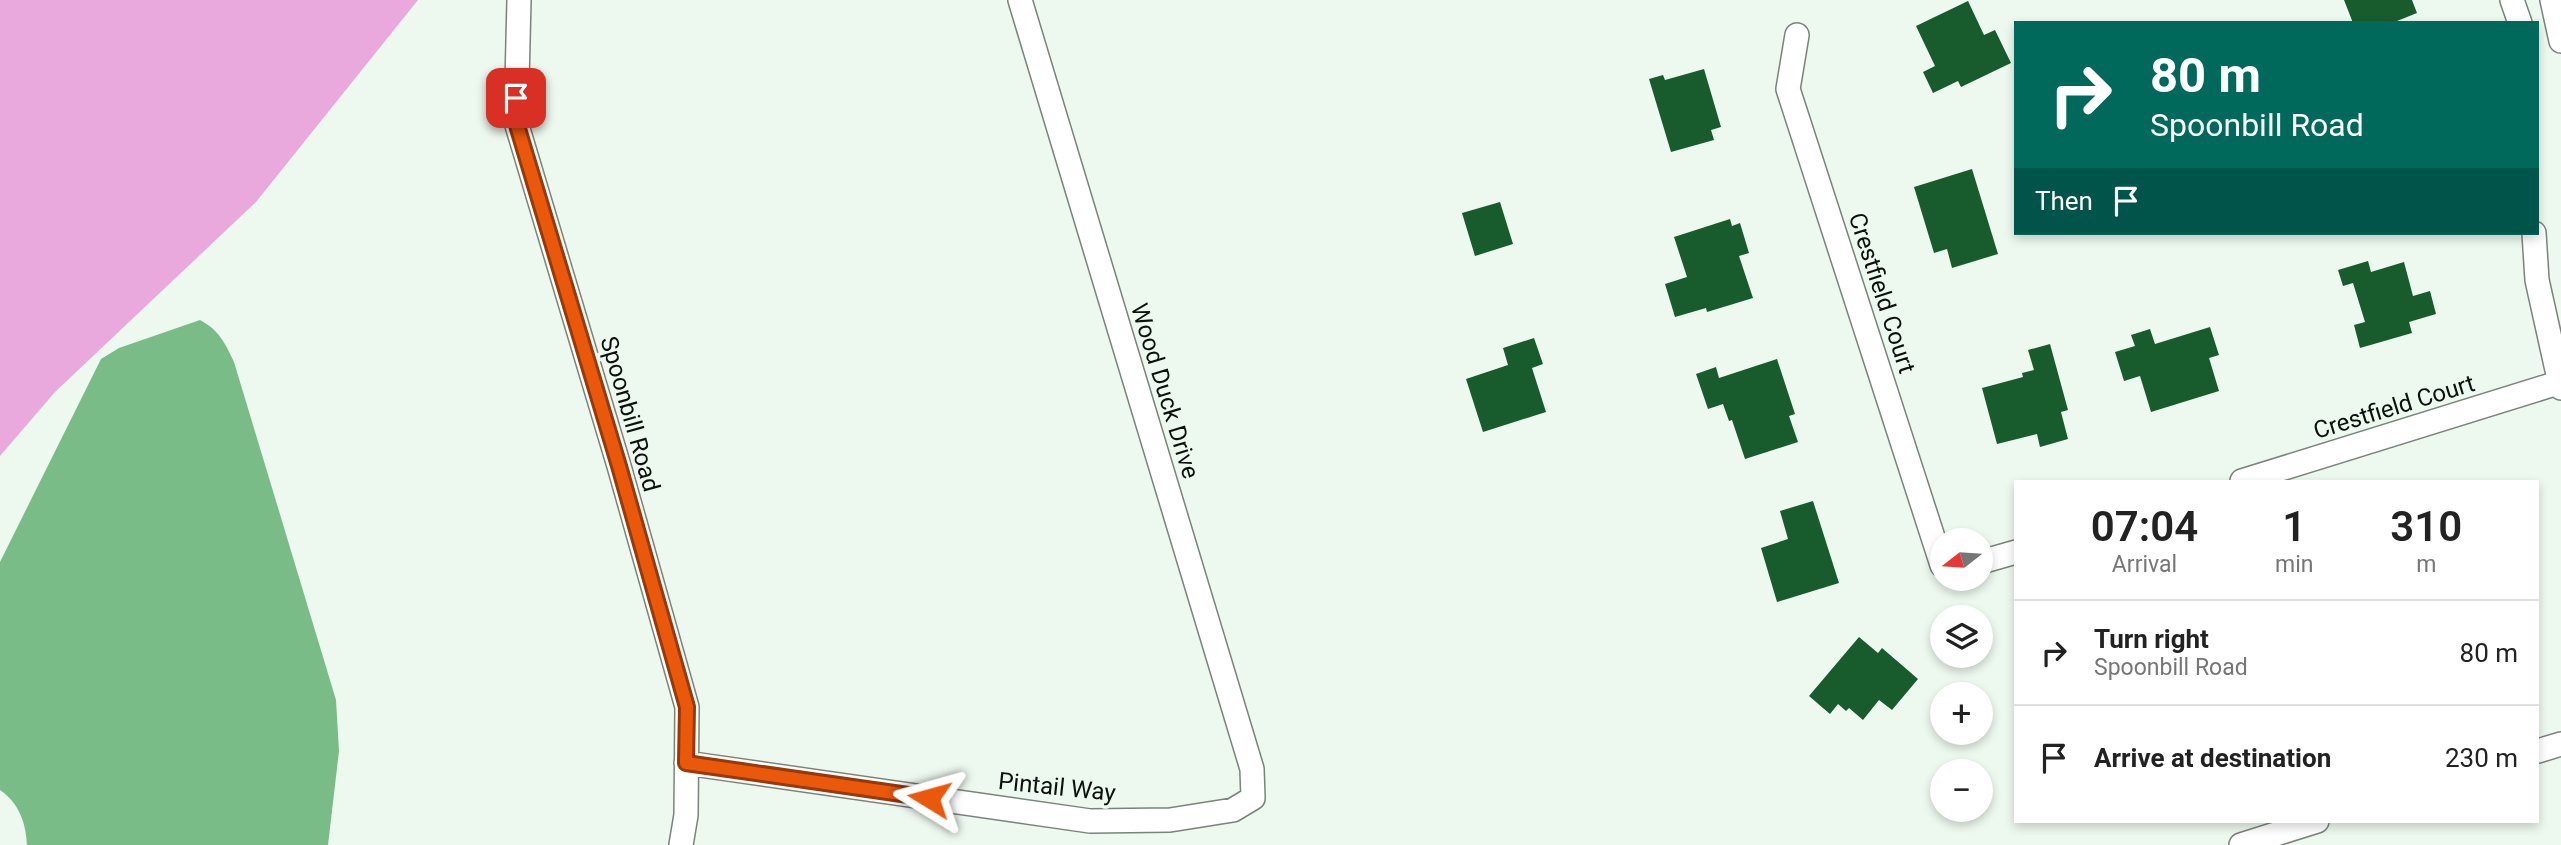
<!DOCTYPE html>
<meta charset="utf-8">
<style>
:root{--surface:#fff;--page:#f6f6f6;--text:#222;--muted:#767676;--line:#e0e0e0}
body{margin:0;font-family:Roboto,sans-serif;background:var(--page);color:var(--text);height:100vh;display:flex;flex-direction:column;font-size:26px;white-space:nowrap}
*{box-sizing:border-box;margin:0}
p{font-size:23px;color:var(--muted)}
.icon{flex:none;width:38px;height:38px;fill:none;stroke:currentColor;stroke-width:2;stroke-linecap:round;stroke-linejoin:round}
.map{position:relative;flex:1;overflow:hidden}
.side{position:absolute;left:2014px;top:480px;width:525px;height:343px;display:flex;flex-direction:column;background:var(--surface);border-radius:0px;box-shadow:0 4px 10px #0003}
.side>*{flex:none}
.hud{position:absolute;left:2014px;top:21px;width:525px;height:214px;border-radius:0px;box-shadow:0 4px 10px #0003;background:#00695c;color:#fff;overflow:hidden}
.needle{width:46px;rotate:253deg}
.fabs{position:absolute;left:1930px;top:528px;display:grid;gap:14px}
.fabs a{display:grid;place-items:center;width:63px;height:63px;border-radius:50%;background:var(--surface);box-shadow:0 4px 10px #0003;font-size:35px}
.pin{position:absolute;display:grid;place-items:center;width:60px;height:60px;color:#fff;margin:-30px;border-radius:14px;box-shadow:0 4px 10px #0006}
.me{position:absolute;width:77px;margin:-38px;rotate:278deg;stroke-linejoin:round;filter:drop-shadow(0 0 5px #0008)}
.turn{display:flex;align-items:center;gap:24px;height:147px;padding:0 21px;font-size:32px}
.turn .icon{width:91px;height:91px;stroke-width:2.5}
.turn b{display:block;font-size:49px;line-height:60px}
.then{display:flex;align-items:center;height:66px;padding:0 21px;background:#0003;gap:14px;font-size:26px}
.eta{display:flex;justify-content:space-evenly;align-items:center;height:119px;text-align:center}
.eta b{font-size:42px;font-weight:600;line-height:49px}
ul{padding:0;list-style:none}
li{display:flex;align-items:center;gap:21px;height:105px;padding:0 21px;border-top:2px solid var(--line)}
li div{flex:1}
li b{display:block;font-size:26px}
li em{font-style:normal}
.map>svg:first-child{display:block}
.forest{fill:#eaa9dc}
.water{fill:#7abc88}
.building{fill:#185c2e}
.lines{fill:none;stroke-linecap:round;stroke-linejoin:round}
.minor-casing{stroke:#79837b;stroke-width:26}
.minor{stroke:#fff;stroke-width:23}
.route-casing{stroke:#983908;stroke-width:18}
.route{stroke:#ea580c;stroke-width:12}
.labels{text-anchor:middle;stroke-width:7;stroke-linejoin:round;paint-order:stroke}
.street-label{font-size:24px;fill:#0c100d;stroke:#edf8ee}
</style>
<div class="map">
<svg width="2561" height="845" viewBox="0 0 2561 845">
<rect width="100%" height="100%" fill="#edf8ee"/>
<path class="forest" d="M 0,0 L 418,0 L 256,202 L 55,392 L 0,456 Z"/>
<path class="water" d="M 200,320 C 219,330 225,343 234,362 L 336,700 L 339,751 L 328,845 L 27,845 C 26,823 19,803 0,790 L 0,562 L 101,359 L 119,348 Z"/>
<path class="building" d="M 2344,0 L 2412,0 L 2417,13 L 2392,23 L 2353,23 Z
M 1968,1 L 1984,35 L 1995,30 L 2011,63 L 1961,87 L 1958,81 L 1933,93 L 1923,72 L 1935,66 L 1916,26 Z
M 1704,69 L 1721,127 L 1711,130 L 1714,140 L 1671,152 L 1649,79 L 1663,75 L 1665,80 Z
M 1972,169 L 1998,254 L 1952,268 L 1947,249 L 1934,253 L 1914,187 Z
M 1500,202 L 1513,244 L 1475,256 L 1462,213 Z
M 1730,219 L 1732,226 L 1740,223 L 1749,253 L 1739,256 L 1753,298 L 1707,312 L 1706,308 L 1675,317 L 1665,284 L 1687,277 L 1674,237 Z
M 2368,261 L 2371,272 L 2404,262 L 2413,296 L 2430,291 L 2436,314 L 2409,322 L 2412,333 L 2360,348 L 2354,325 L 2365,322 L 2353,283 L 2343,286 L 2338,270 Z
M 2210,327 L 2219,355 L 2209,358 L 2219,391 L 2151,412 L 2140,376 L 2124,381 L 2115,352 L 2135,346 L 2131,335 L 2150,329 L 2155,344 Z
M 1534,338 L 1543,364 L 1532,368 L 1546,412 L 1483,432 L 1466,379 L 1508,365 L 1503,348 Z
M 2050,344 L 2068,410 L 2061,412 L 2068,439 L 2040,447 L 2037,434 L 1997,444 L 1982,388 L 2023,377 L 2022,373 L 2034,370 L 2028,350 Z
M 1777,359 L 1795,414 L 1789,416 L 1798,442 L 1745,459 L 1732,420 L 1729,421 L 1723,404 L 1708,409 L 1696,374 L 1716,367 L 1719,378 Z
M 1813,501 L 1839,583 L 1777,602 L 1761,548 L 1788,539 L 1780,511 Z
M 1859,637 L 1878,653 L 1882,648 L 1918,679 L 1892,710 L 1879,700 L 1863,720 L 1849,708 L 1846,711 L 1838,704 L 1830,714 L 1809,696 Z"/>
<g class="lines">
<g class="minor-casing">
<path id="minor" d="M 519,0 L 516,122 L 619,466 L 687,707 L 686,815 L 681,845
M 2512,0 L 2520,23
M 2552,0 L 2561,41
M 1797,35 L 1788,89 L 1942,565
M 2534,233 L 2537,280 L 2561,388
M 2242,481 L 2561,382
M 1981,562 L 2016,552
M 2538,751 L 2561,744
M 686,763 L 1090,821 L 1170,820 L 1233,810 L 1253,798 L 1252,769 L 1020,0
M 2241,845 L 2317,821"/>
</g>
<use href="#minor" class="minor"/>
</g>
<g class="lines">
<g class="route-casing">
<path id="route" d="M 516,98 L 516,122 L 619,466 L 687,707 L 686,763 L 929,798"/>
</g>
<use href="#route" class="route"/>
</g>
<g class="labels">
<g class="street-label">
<text transform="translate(1882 293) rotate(72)" y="8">Crestfield Court</text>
<text transform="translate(1165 391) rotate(73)" y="8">Wood Duck Drive</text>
<text transform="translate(2394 407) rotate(-17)" y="8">Crestfield Court</text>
<text transform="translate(630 414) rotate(74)" y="8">Spoonbill Road</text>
<text transform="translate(1057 787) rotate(6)" y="8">Pintail Way</text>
</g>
</g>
</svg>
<div class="fabs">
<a><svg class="needle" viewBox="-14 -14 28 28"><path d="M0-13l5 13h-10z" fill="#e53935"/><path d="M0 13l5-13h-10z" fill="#767676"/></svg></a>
<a><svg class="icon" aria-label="layers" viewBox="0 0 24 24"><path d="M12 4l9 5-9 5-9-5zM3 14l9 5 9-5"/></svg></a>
<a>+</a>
<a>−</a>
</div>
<div class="pin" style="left:516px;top:98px;background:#d93025"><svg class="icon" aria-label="arrive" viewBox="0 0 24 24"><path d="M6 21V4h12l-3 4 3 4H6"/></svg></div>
<svg class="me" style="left:929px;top:798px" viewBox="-20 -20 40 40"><path d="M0-17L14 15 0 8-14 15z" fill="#ea580c" stroke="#fff" stroke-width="4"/></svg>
<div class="hud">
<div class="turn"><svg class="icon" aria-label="right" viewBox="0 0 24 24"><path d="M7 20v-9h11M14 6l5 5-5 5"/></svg><div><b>80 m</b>Spoonbill Road</div></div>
<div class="then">Then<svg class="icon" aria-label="arrive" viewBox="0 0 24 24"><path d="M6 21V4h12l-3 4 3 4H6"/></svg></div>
</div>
<section class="side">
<div class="eta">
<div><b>07:04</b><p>Arrival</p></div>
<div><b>1</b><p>min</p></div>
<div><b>310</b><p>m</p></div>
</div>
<ul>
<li><svg class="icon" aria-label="right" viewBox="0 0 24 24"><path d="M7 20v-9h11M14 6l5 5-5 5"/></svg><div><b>Turn right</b><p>Spoonbill Road</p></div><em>80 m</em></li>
<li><svg class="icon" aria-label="arrive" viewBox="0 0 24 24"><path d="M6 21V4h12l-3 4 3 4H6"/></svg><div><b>Arrive at destination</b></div><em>230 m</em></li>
</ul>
</section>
</div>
